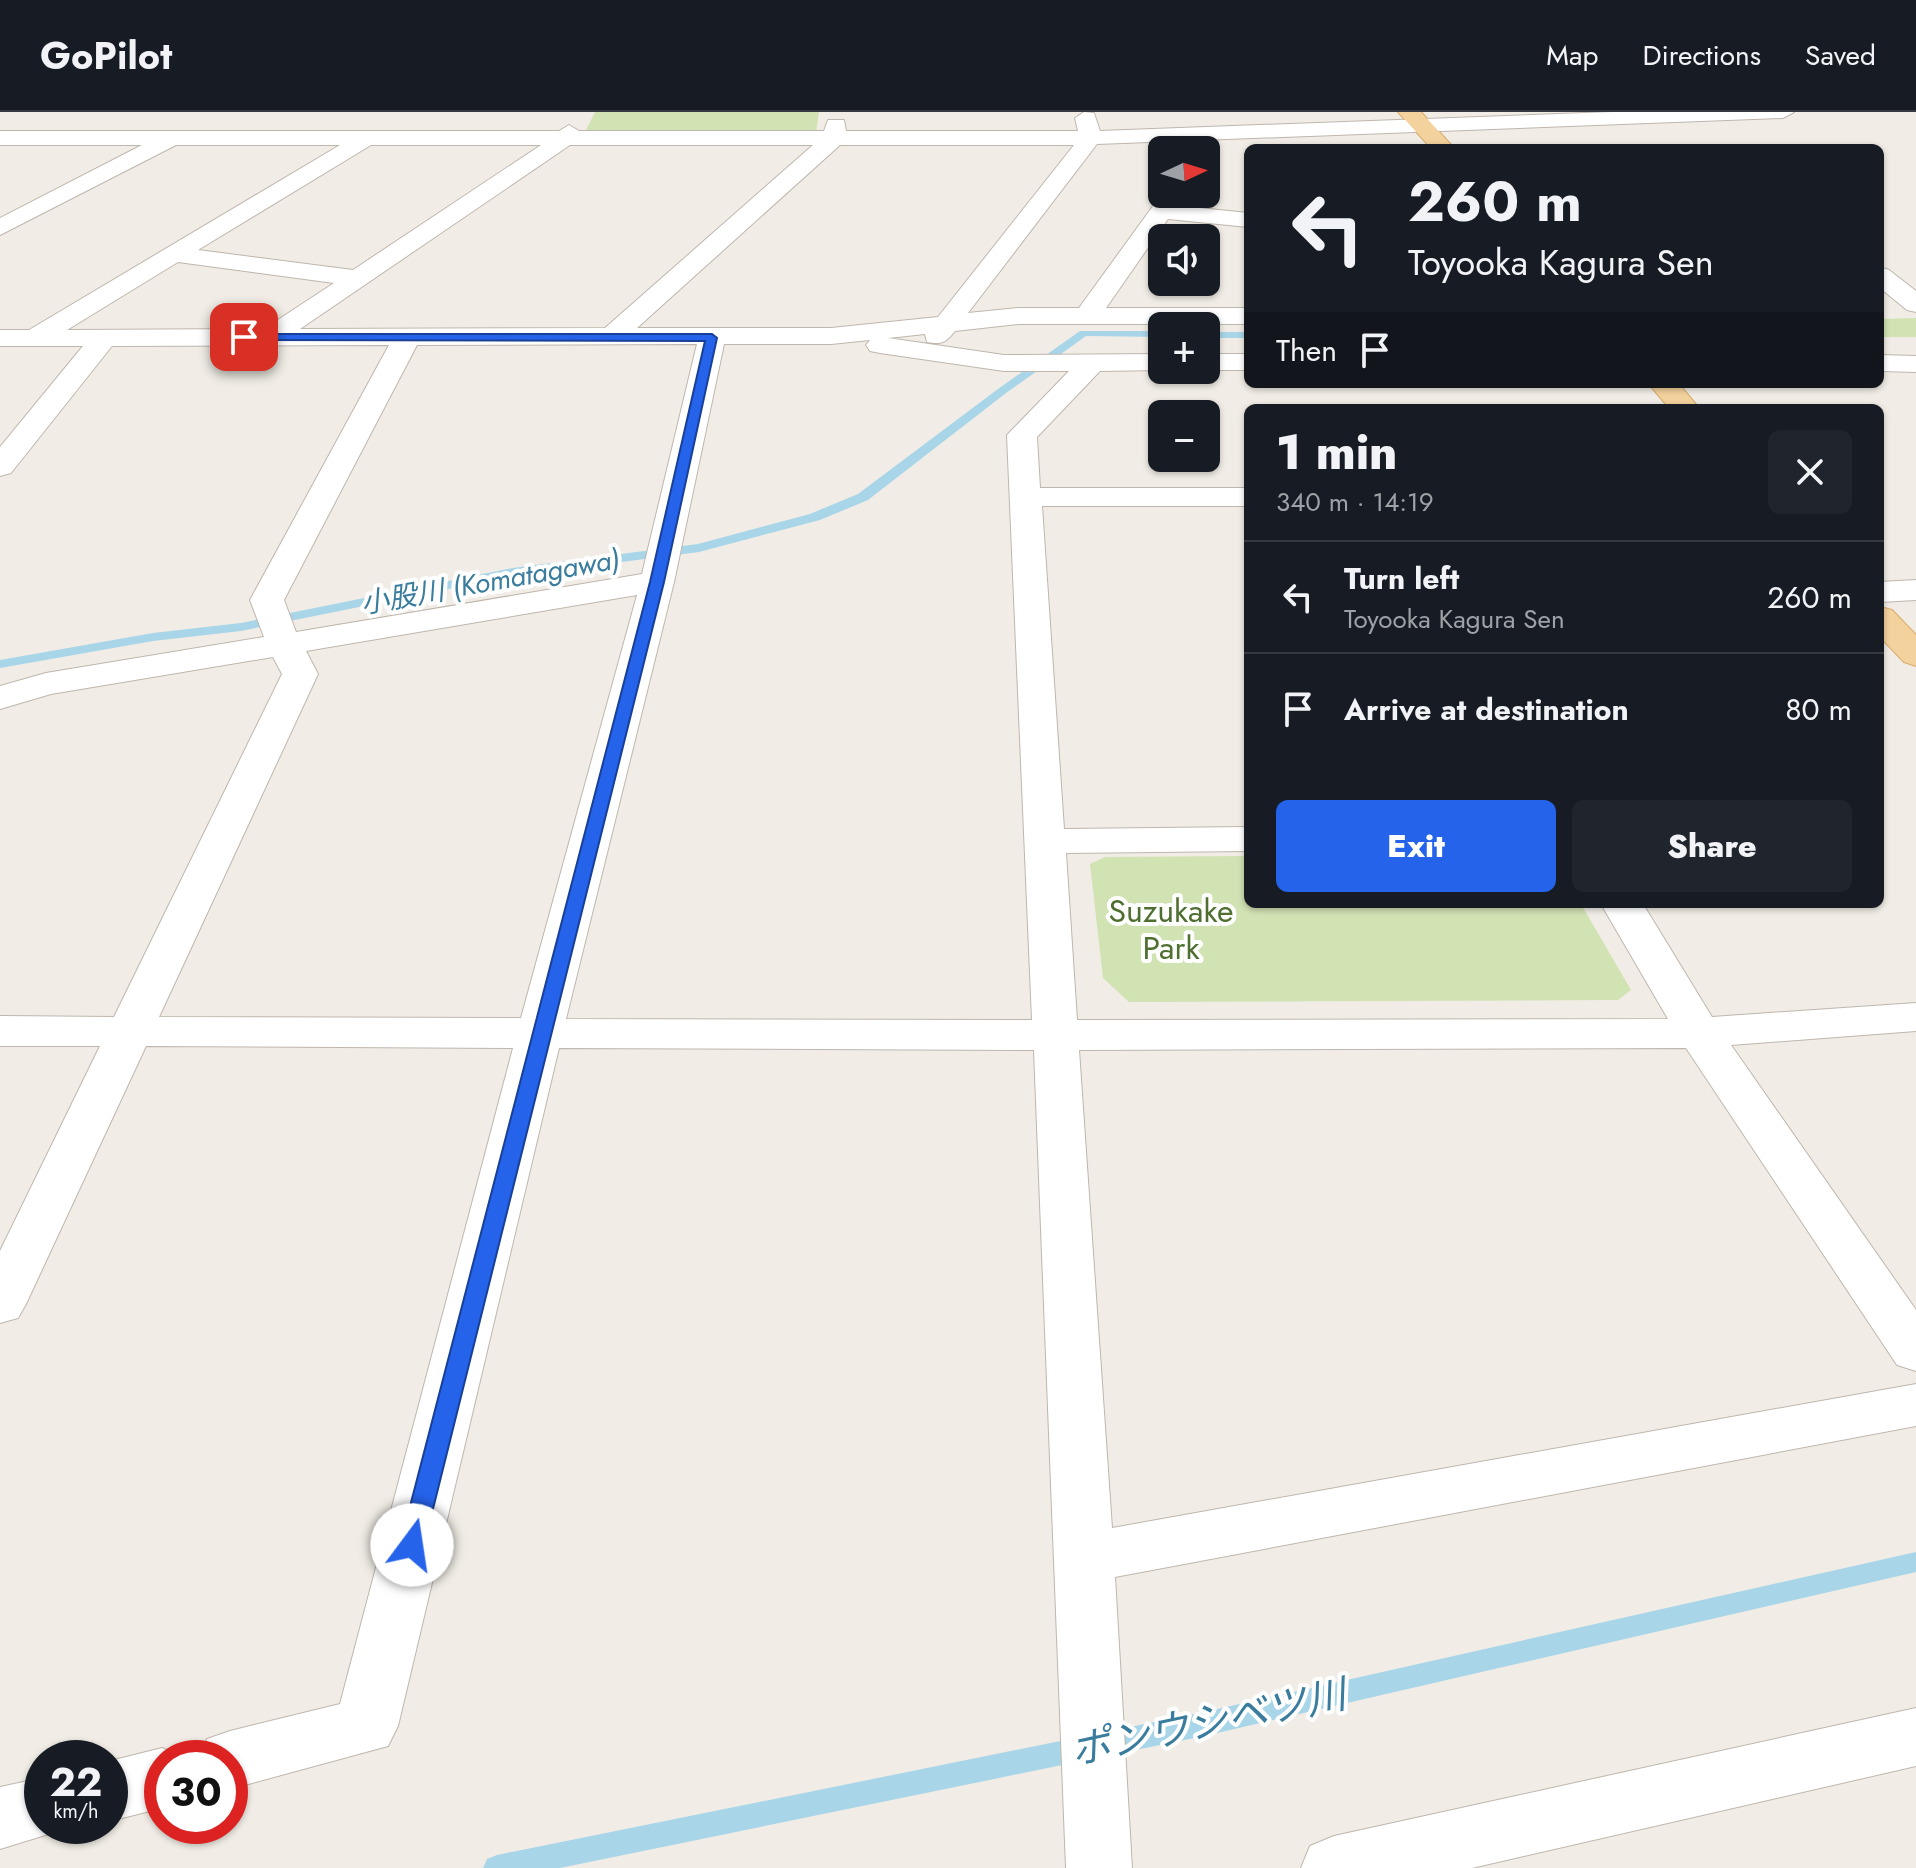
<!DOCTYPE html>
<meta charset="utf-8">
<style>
:root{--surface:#171b24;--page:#20242c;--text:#f1f3f6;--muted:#9ea1a6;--line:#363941;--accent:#2563eb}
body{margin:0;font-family:Jost,"Noto Sans JP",sans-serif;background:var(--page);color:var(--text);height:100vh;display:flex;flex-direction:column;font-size:30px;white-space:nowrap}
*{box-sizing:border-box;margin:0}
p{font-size:26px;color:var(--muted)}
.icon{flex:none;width:44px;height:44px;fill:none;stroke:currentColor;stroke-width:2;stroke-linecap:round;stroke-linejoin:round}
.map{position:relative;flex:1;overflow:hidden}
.panel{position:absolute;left:1244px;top:292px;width:640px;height:504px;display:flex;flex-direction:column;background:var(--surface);border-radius:12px;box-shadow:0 2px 6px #0004}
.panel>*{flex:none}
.banner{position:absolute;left:1244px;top:32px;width:640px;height:244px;border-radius:12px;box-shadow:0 2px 6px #0004;background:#171b24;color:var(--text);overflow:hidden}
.needle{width:52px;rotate:86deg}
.fabs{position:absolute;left:1148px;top:24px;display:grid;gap:16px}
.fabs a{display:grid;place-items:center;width:72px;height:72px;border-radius:12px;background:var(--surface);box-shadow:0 2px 6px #0004;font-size:40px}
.speed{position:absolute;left:24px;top:1628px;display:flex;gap:16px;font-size:40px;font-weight:700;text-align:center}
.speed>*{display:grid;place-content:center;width:104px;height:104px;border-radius:50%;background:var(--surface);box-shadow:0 2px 6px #0004;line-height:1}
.speed small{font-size:20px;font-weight:400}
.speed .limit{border:12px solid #d22;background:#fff;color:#111}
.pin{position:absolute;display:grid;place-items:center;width:68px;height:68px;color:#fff;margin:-34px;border-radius:16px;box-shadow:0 4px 12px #0006}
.me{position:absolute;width:88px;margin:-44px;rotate:14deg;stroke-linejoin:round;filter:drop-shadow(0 0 6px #0008)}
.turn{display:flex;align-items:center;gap:28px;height:168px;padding:0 32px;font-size:36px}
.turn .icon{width:104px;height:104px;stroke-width:2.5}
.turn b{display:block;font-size:56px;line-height:68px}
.then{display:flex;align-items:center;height:76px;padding:0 32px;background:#0003;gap:16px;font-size:30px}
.round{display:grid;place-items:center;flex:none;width:84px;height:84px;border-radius:12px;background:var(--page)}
.overview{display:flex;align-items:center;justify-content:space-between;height:136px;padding:0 32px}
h1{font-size:48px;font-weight:800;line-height:60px}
.cta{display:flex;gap:16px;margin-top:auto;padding:16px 32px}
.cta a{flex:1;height:92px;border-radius:12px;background:var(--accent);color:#fff;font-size:32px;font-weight:800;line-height:92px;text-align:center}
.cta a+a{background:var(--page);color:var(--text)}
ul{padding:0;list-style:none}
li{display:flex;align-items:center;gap:24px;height:112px;padding:0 32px;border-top:2px solid var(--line)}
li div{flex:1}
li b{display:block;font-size:30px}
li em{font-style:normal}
header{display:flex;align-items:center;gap:48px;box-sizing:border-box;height:112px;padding:0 40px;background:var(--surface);border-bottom:2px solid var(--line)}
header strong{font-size:38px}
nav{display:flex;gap:44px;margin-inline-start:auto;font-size:28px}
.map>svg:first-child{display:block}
.green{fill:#d1e2b3}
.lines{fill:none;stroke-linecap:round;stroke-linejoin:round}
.stream{fill:#a8d5e8;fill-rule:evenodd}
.minor-casing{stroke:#bfb6ad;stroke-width:2}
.major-casing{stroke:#d7ad6f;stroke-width:2}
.minor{fill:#fff;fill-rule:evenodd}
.major{fill:#f4d29d;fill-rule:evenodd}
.route{fill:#2563eb;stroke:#184099;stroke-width:2}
.labels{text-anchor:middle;stroke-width:8;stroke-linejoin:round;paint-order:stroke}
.far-water-label{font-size:28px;font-style:italic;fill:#397c9d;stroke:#fff}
.park-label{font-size:32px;fill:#4e6f30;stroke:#fff}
.near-water-label{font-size:40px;font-style:italic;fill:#397c9d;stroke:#fff}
</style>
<header>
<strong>GoPilot</strong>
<nav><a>Map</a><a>Directions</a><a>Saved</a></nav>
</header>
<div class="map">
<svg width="1916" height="1756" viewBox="0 0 1916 1756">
<rect width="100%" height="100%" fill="#f1ede6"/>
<path class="green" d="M 595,0 L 819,0 L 816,20 L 585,20 Z
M 1916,206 L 1916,225 L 1880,225 L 1880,207 Z
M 1248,744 L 1248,792 L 1581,792 L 1631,878 L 1618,888 L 1129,890 L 1103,866 L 1090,752 L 1105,745 Z"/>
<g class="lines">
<path class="stream" d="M 1080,219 L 1162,219 L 1162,225 L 1086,224 L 1006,281 L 868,388 L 820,408 L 699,440 L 513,464 L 241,519 L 153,529 L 0,556 L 0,548 L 153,521 L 241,511 L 513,456 L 698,432 L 810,402 L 858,382 L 998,277 Z
M 1206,220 L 1248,220 L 1248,226 L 1206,226 Z
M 1916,1440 L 1916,1460 L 1204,1624 L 560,1756 L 483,1756 L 487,1747 L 497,1743 L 1204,1600 Z"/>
<g class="minor-casing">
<path id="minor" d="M 1084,0 L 1094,1 L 1100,19 L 1612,0 L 1794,0 L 1783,6 L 1097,32 L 968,201 L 1019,196 L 1079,196 L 1153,94 L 1161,92 L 1248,101 L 1248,115 L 1168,107 L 1106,196 L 1248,196 L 1248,212 L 1019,212 L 955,219 C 946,230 942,233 927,230 L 925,222 L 888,226 L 1004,243 L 1162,242 L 1163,258 L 1100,259 L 1037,325 L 1040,376 L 1248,376 L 1248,394 L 1042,394 L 1064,717 L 1248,715 L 1248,739 L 1066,741 L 1077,908 L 1668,907 L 1601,792 L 1643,792 L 1712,905 L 1916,891 L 1916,919 L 1731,933 L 1916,1198 L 1916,1259 L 1897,1253 L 1686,936 L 1079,938 L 1112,1416 L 1916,1272 L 1916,1314 L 1115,1465 L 1132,1756 L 1066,1756 L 1034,938 L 559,936 L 398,1614 L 388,1634 L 230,1677 L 230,1646 L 199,1646 L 207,1627 L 230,1619 L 340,1592 L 513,936 L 146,934 L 26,1192 L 18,1206 L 0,1211 L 0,1139 L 100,934 L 0,934 L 0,904 L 114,905 L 282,562 L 273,545 L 51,582 L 0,597 L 0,574 L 46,561 L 264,525 L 250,488 L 389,233 L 112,234 L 11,361 L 0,364 L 0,335 L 83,234 L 0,234 L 0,218 L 29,218 L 340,33 L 176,33 L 0,123 L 0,106 L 142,33 L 0,33 L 0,19 L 559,19 L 569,13 L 579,19 L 824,19 L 828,8 L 844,8 L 846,19 L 1078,19 L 1075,6 ZM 371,33 L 541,33 L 353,158 L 198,138 ZM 570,33 L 813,33 L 605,216 L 300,217 ZM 840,33 L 1074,33 L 938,205 L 831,216 L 637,216 ZM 178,150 L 334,171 L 264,217 L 67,218 ZM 870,228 L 866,233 L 870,239 L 880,241 L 1004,259 L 1069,259 L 1007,323 L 1032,908 L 566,907 L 674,470 L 724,232 L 831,232 ZM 697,232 L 642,462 L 296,520 L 284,488 L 417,233 ZM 637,483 L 521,906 L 159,905 L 318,562 L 306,539 Z
M 1880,155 L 1889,158 L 1916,179 L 1916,200 L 1907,198 L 1880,176 Z
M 1206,242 L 1248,242 L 1248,258 L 1205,258 Z
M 1880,243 L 1916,244 L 1916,260 L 1880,259 Z
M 1916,468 L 1916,488 L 1880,490 L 1880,470 Z
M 1916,1596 L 1916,1654 L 1472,1756 L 1301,1756 L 1310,1734 L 1334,1724 Z
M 162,1636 L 185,1646 L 162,1646 L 162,1696 L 110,1709 L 110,1649 Z
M 42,1666 L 42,1714 L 67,1714 L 65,1717 L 0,1737 L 0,1675 Z"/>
</g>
<g class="major-casing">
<path id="major" d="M 1398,0 L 1421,0 L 1454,36 L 1431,36 Z
M 1649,272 L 1679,272 L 1699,296 L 1669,296 Z
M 1880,495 L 1892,498 L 1916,523 L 1916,554 L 1904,550 L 1880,525 Z"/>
</g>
<use href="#minor" class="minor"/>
<use href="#major" class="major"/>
</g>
<path class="route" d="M 240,222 L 712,222 L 717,226 L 664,470 L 424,1433 L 420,1440 L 412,1443 L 403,1440 L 400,1433 L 650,470 L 705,229 L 244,228 L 238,225 Z"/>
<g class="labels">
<g class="far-water-label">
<text transform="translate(490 469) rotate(-10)" y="10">小股川 (Komatagawa)</text>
</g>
<g class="park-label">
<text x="1171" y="810">Suzukake<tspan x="1171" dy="37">Park</tspan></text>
</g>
<g class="near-water-label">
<text transform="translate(1208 1610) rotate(-12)" y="14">ポンウシベツ川</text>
</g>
</g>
</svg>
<div class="fabs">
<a><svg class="needle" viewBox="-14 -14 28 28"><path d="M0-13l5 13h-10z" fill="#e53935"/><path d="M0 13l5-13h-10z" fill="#9ea1a6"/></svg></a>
<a><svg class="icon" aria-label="sound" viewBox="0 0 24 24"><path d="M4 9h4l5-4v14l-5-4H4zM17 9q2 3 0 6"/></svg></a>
<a>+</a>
<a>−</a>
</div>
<div class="speed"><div>22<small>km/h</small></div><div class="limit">30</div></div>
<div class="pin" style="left:244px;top:225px;background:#d93025"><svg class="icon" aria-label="arrive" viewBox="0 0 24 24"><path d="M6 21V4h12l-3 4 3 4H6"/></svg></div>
<svg class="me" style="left:412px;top:1433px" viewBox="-20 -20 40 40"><circle r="19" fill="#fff"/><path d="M0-13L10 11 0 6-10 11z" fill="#2563eb"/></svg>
<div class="banner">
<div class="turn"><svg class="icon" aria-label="left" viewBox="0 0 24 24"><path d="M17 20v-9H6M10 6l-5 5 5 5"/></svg><div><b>260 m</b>Toyooka Kagura Sen</div></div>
<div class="then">Then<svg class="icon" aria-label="arrive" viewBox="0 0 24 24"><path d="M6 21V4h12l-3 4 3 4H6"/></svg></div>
</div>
<section class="panel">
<div class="overview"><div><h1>1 min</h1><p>340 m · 14:19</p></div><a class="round"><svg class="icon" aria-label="close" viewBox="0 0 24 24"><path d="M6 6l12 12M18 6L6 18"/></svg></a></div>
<ul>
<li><svg class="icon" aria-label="left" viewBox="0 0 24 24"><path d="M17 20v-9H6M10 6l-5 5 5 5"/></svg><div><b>Turn left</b><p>Toyooka Kagura Sen</p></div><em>260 m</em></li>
<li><svg class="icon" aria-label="arrive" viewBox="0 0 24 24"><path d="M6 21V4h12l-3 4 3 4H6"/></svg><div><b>Arrive at destination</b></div><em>80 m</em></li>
</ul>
<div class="cta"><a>Exit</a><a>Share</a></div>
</section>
</div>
